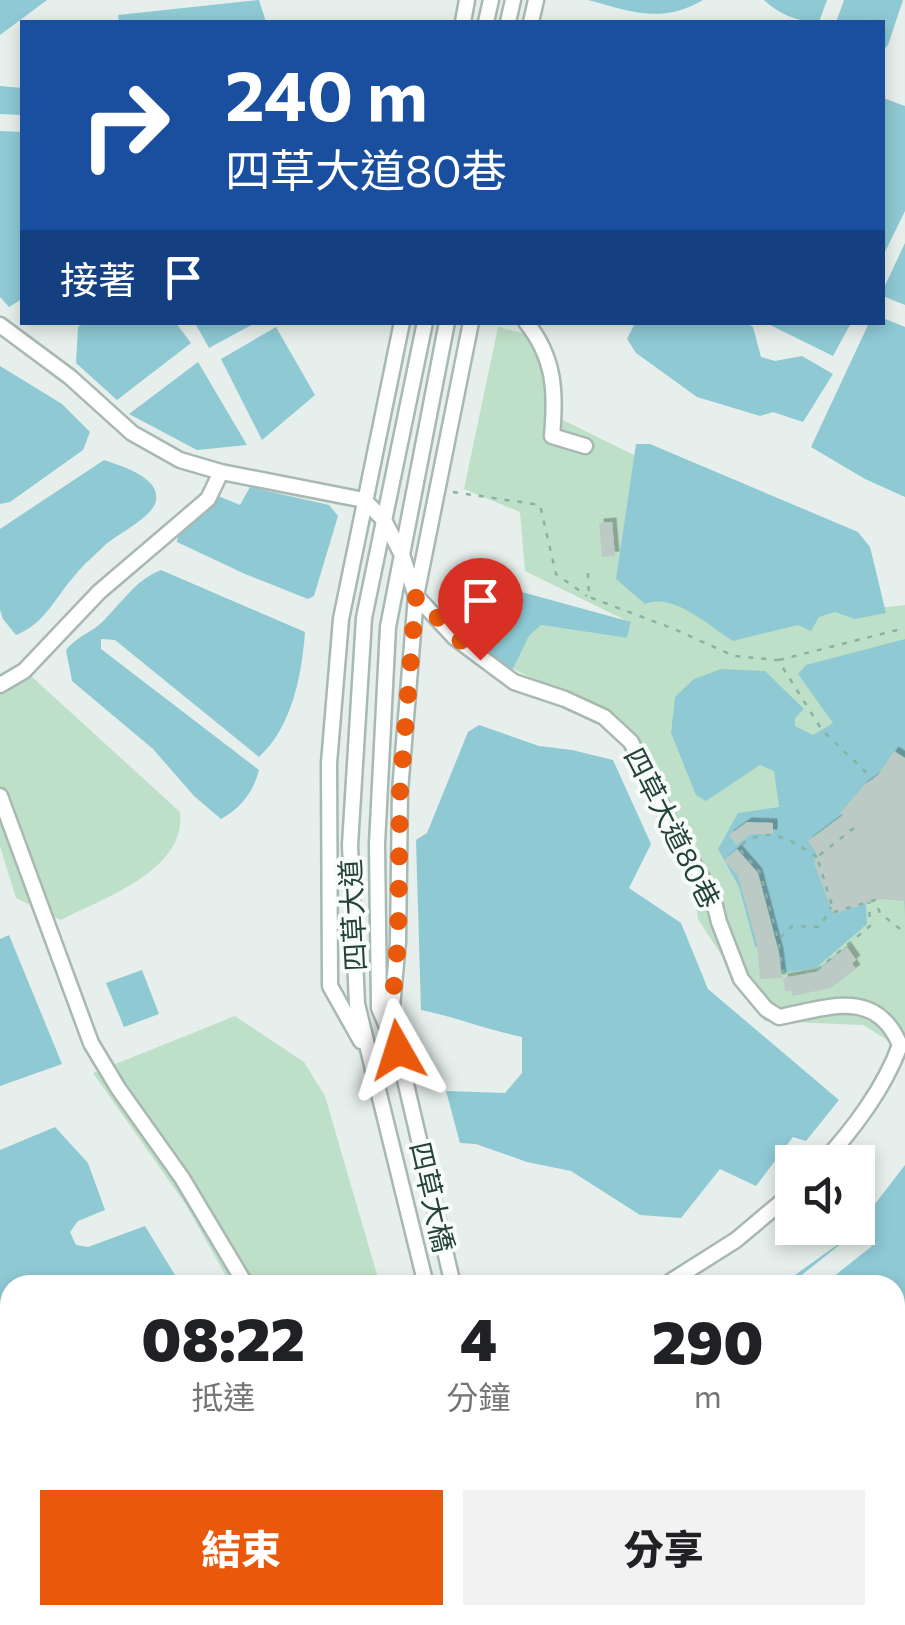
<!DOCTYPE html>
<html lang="zh-TW">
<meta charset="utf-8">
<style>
:root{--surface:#fff;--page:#f2f2f2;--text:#202124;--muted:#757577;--accent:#ea580c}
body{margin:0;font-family:Commissioner,"Noto Sans TC",sans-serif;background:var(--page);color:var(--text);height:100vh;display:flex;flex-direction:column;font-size:38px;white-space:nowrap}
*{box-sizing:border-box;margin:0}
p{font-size:32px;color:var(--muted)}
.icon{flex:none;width:55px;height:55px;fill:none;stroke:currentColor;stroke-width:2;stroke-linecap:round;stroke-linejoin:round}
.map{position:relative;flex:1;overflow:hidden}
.side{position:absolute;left:0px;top:1275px;width:905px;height:350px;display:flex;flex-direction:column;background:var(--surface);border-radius:30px 30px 0 0;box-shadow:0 5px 15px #0003}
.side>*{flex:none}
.guide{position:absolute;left:20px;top:20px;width:865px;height:305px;border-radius:0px;box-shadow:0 5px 15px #0003;background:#1a4fa0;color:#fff;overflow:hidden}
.controls{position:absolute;left:775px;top:1145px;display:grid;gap:20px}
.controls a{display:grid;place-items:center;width:100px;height:100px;border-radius:0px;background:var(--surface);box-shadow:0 5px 15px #0003;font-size:50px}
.pin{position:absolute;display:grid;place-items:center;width:85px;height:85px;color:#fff;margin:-102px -42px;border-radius:50% 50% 50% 0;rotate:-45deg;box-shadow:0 0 10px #0007}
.pin .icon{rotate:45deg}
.me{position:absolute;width:110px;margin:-55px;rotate:354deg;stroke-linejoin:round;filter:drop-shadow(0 0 8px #0008)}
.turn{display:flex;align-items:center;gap:35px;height:210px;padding:0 40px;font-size:45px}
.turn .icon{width:130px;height:130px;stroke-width:2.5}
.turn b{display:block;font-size:70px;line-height:85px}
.then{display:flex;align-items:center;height:95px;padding:0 40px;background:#0003;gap:20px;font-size:38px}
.eta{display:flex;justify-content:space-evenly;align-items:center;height:170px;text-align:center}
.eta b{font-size:60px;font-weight:800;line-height:70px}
.primary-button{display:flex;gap:20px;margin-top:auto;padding:20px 40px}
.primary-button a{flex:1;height:115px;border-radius:0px;background:var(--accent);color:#fff;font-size:40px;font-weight:800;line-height:115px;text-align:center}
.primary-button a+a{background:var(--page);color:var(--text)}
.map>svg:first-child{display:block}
.green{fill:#bfe0c8}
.water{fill:#8ec9d4}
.pier{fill:#e6efeb}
.building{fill:#bbcac4;filter:url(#shadow)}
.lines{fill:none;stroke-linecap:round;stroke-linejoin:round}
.minor-casing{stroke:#a8b8b2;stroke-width:19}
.path{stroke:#86b3a5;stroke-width:2.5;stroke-dasharray:5 8;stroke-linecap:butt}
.minor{stroke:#fff;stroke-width:14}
.route{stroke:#ea580c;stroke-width:18;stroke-dasharray:0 32.4}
.labels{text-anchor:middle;stroke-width:8;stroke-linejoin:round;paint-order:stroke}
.street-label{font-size:28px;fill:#24423a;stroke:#f7fbf9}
</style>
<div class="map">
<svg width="905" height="1625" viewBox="0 0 905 1625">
<defs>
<filter id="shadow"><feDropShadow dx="4.5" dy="-4.5" stdDeviation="0" flood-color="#0004"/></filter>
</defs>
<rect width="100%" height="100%" fill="#e6efeb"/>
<path class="green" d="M 498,327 L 543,338 L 553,360 L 561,419 L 769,522 L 876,608 L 905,605 L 905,1051 L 863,1025 L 764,1021 L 698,919 L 683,828 L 678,832 L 605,713 L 513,669 L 529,636 L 541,625 L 627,638 L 631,623 L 525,571 L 520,512 L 464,489 Z
M 19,665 L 180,812 C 187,870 104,898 61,920 L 16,898 L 0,846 L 0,685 Z
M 235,1016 L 304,1062 L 325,1096 L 380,1285 L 231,1285 L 186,1205 L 93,1073 Z"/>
<path class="water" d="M 0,0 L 47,0 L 0,35 Z
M 259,0 L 266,22 L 119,22 L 118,15 Z
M 588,0 L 703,0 C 662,24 632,12 588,0 Z
M 764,0 L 827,0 L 819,22 C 800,23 778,14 764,0 Z
M 844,0 L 903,0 L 888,45 L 883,50 L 882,22 L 836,22 Z
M 0,86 L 22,88 L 22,115 L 0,114 Z
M 883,98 L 905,106 L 905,211 L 883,256 Z
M 0,131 L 22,132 L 22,299 L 9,307 L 0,297 Z
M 905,243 L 905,305 L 883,296 L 882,292 Z
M 883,318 L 905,327 L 905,497 L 865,479 L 811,447 L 869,323 L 882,322 Z
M 83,323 L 176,323 L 191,343 L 117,400 L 76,363 L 78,327 Z
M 195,323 L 255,323 L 209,348 Z
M 635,323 L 746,323 L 753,327 L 761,357 L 775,361 L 802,356 L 833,374 L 803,422 L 773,412 L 760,416 L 697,397 L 636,353 L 627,339 Z
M 766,323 L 851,323 L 833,356 Z
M 276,327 L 315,395 L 262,440 L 221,359 Z
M 198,362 L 247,445 L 197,450 L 129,414 Z
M 0,366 L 62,404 L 90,432 L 83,450 L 10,502 L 0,504 Z
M 636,444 L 650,444 L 858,532 L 870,547 L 886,613 L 855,619 L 835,612 L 819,617 L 811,631 L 798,625 L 733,641 C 709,626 673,592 645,604 L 616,579 Z
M 104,460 C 121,466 160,477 156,500 C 154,517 117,534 104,546 C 95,555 84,564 76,574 C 56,596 45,624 16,635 L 3,619 L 0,610 L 0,529 Z
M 250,487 L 329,505 L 338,516 L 314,596 L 308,599 L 245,574 L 177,542 L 178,535 L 218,496 L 240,505 Z
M 161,570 L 305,632 C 302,674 292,727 259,757 L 115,640 L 101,639 L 101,649 L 259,770 C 253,793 240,808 221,819 L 194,796 L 153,749 L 72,681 L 66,650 C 77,637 87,634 99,625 C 121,605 133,581 161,570 Z
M 449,572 L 631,622 L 627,638 L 541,625 L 529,636 L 513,669 C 485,654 446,634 450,599 L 441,594 Z
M 905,639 L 905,917 L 904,889 L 895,900 L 871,898 L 871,902 L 866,904 L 867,924 L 816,968 L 781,973 L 755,946 L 739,887 L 718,849 L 738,813 L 779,807 L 774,771 L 760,765 L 706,801 L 696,795 L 671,733 L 675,697 L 694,679 L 721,669 L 765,671 L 804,709 L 795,718 L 795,726 L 813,735 L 833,723 L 798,674 L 806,665 Z
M 479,725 L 539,746 L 572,750 L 613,760 L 651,844 L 629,888 L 681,923 L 708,989 L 839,1100 L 806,1141 L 793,1137 L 756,1186 L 720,1169 L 681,1218 L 640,1215 L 571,1171 L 527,1162 L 476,1144 L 460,1143 L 446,1091 L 505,1093 L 522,1073 L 522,1037 C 487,1030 456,1017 421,1010 L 416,840 L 427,833 L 468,732 Z
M 9,935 L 62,1064 L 0,1086 L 0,939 Z
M 142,970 L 159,1014 L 124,1027 L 106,983 Z
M 55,1127 L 88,1163 L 105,1210 L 78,1221 L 70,1232 L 76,1245 L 88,1247 L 145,1226 L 181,1285 L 10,1285 L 10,1615 L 895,1615 L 895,1285 L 781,1285 L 851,1235 L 905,1165 L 905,1625 L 0,1625 L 0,1150 Z"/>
<path class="pier" d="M 858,1230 L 872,1246 L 823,1285 L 795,1285 L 793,1282 Z"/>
<path class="building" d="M 612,522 L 615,556 L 602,557 L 599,523 Z
M 894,751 L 905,758 L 905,901 L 881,899 L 833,914 L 814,863 L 817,854 L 808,841 L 843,815 L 840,813 L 864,785 L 878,775 Z
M 747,822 L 773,823 L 773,834 L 752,834 L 736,845 L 729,835 Z
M 737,849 L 758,873 L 779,953 L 782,978 L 760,979 L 757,944 L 738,876 L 724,860 Z
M 847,947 L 856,960 L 852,963 L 856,969 L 831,988 L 792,996 L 792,991 L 785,991 L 783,978 L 816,972 Z"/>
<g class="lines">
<g class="minor-casing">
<path id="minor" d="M 463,22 L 467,0
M 486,22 L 491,0
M 508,22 L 513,0
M 531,22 L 536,0
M 425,322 L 364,618 L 350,845 L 357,1004 L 426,1285
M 526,322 C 555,358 556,392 552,436 L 585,446
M 0,325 L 70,377 L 132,433 L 180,460 L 221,472 L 364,500 L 384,520 L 402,555 L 416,596 L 455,638 L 514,682 L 565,699 L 604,717 L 631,742 L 677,837 L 712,894 L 719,922 L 741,979 L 766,1009 L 779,1017 C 827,1008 876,987 900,1045 C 885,1087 853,1130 823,1162
M 0,685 L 24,671 L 99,592 L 208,499 L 221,472
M 0,796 L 91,1043 L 118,1088 L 182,1178 L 246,1285
M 389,1031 L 379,1008 L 377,844 L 388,627 L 447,322
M 361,1041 L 330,986 L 329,763 L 341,619 L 402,322
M 453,1285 L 398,1050 L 392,1007 L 398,942 L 400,791 L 416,596 L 471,322
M 665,1285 L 736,1240 L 792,1193
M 505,1615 L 507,1625
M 532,1615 L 534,1625"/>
</g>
<path class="path" d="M 453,492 L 540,505 L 556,574 L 587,596
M 588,573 L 589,597 L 674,629 L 734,656 L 778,660 L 822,730 L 873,779
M 779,660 L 905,628
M 854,828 L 817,857 L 834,912 L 875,900 L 880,913 L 905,933
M 817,857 C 788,839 769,823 738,847 L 760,872 L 778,939 L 784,975 L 817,970 L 870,926 L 869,902
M 780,938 L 792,926 L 820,927 L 831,907"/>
<use href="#minor" class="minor"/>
</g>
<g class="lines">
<path class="route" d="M 398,1050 L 392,1007 L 398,942 L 400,792 L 416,596 L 480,660"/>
</g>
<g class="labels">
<g class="street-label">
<text transform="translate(672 828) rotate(63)" y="10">四草大道80巷</text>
<text transform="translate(353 915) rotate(-93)" y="10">四草大道</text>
<text transform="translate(432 1197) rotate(77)" y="10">四草大橋</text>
</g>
</g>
</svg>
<div class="controls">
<a><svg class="icon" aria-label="sound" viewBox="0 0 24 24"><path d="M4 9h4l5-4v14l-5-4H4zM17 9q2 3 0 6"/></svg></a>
</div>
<div class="pin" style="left:480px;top:660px;background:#d93025"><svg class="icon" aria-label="arrive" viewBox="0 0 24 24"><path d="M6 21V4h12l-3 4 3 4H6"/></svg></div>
<svg class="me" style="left:398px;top:1050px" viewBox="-20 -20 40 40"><path d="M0-17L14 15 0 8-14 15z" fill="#ea580c" stroke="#fff" stroke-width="4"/></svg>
<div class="guide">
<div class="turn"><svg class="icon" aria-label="right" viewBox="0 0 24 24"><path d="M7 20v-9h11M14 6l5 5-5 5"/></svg><div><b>240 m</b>四草大道80巷</div></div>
<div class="then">接著<svg class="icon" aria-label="arrive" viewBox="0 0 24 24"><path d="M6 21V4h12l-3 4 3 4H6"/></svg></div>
</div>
<section class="side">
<div class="eta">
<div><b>08:22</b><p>抵達</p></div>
<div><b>4</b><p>分鐘</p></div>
<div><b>290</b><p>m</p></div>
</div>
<div class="primary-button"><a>結束</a><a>分享</a></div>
</section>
</div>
